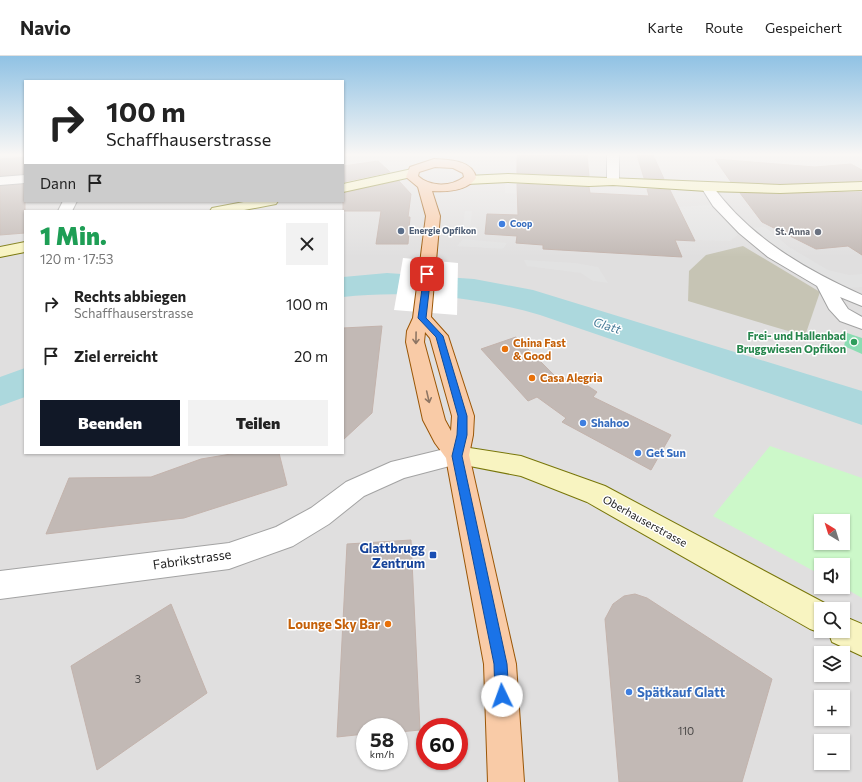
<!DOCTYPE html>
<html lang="de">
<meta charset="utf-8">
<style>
:root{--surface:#fff;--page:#f2f2f2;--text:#222;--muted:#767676;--line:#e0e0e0;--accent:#111827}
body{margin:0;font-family:Commissioner,sans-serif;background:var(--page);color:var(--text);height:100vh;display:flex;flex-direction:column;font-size:15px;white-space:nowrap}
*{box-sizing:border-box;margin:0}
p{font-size:13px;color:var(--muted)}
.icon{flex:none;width:22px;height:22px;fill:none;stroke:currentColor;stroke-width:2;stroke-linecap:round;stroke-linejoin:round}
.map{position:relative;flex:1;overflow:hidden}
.sheet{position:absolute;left:24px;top:154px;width:320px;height:244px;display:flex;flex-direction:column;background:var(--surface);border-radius:0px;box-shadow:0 1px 3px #0004}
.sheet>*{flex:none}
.top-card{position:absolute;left:24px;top:24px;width:320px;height:122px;border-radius:0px;box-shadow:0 1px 3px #0004;background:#fff;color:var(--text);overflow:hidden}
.needle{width:26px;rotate:322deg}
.fabs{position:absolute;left:814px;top:458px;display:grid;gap:8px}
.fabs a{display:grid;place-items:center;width:36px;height:36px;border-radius:0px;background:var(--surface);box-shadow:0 1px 3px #0004;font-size:20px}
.speed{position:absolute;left:356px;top:662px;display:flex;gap:8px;font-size:20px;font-weight:700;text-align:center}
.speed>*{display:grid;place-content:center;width:52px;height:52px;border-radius:50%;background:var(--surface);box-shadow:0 1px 3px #0004;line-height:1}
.speed small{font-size:10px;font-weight:400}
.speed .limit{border:6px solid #d22;background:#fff;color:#111}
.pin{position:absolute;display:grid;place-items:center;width:34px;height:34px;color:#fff;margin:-17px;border-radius:8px;box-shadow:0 2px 6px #0006}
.me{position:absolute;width:44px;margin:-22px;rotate:357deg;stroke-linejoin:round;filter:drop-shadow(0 0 3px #0008)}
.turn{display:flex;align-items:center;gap:14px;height:84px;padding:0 16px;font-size:18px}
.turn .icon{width:52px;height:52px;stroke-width:2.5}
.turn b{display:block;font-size:28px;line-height:34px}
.then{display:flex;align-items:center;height:38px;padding:0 16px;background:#0003;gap:8px;font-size:15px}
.round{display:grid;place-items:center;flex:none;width:42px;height:42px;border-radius:0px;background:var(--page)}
.headline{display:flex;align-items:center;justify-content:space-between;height:68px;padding:0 16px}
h1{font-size:24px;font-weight:800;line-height:30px;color:#1e9e55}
.primary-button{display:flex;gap:8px;margin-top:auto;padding:8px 16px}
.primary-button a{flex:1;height:46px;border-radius:0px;background:var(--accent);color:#fff;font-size:16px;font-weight:800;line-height:46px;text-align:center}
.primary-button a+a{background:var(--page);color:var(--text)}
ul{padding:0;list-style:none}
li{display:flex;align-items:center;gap:12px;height:52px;padding:0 16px}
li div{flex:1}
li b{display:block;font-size:15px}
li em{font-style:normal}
header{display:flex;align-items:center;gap:24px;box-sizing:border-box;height:56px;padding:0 20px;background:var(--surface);border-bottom:1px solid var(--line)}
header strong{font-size:19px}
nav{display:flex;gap:22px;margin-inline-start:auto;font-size:14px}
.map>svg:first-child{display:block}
.residential{fill:#e0dfdf;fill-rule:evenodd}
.construction{fill:#c6c4b4}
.park{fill:#ccf8c9;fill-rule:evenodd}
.pitch{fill:#8bddb3}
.parking{fill:#e2e2e2}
.water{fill:#acd8dd}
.pier{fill:#fff}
.building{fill:#c2b9b5;stroke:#c3b3ac}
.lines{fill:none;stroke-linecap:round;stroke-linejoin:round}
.street-casing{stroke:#a3a3a3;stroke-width:2}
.secondary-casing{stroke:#787609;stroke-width:2}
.primary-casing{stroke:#9a5606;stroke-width:2}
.street{fill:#fff;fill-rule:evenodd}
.secondary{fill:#f8f4c1;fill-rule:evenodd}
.primary{fill:#f9cba7;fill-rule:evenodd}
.oneway{stroke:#8e7664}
.route{fill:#1a73e8;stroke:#114b97}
.shop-dot{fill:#3f7fe0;stroke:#fff;stroke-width:1.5}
.service-dot{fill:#5c6f8a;stroke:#fff;stroke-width:1.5}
.worship-dot{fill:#6b7280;stroke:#fff;stroke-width:1.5}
.leisure-dot{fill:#2e9e5b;stroke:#fff;stroke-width:1.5}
.food-dot{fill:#e8710a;stroke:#fff;stroke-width:1.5}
.transit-dot{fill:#1a4fb4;stroke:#fff;stroke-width:1.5}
.labels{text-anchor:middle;stroke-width:3;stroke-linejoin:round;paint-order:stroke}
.far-shop-label{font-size:9px;font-weight:bold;fill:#366cbe;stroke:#fff;text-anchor:start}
.far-service-label{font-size:9px;font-weight:bold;fill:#4e5e75;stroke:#fff;text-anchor:start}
.far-worship-label{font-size:9px;font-weight:bold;fill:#5b616d;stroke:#fff;text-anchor:end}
.leisure-label{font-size:11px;font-weight:bold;fill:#27864d;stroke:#fff;text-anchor:end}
.food-label{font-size:11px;font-weight:bold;fill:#c56008;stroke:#fff;text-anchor:start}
.shop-label{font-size:11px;font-weight:bold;fill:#366cbe;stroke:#fff;text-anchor:start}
.street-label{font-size:11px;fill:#222;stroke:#fff}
.near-number-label{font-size:11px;fill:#4a4847}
.water-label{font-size:12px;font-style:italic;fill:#477a97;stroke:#fff}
.near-transit-label{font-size:13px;font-weight:bold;fill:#164399;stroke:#fff;text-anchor:end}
.near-street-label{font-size:13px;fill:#222;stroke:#fff}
.near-food-label{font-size:13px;font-weight:bold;fill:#c56008;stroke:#fff;text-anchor:end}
.near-shop-label{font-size:13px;font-weight:bold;fill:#366cbe;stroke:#fff;text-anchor:start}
</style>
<header>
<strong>Navio</strong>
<nav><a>Karte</a><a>Route</a><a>Gespeichert</a></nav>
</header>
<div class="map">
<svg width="862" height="726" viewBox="0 0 862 726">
<rect width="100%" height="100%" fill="#f1eee9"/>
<path class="residential" d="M 0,99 L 25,99 L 25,145 L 343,145 L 343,99 L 862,99 L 862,726 L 0,726 ZM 25,155 L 343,155 L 343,397 L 25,397 ZM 821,465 L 843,465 L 843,487 L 821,487 ZM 821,509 L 843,509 L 843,531 L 821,531 ZM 821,553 L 843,553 L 843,575 L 821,575 ZM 821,597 L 843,597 L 843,619 L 821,619 ZM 821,641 L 843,641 L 843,663 L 821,663 ZM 365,671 L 399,671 L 399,705 L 365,705 ZM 425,671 L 459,671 L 459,705 L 425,705 ZM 821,685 L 843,685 L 843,707 L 821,707 Z"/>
<path class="construction" d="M 743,190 L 820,236 L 805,280 L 688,245 L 689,215 L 706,199 Z"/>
<path class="park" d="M 770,390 L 862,422 L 862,542 L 843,531 L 843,509 L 821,509 L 821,519 L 713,460 ZM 821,465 L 843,465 L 843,487 L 821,487 Z"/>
<path class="pitch" d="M 847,277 L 862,282 L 862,298 L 844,290 Z"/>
<path class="parking" d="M 505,125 L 586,130 L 588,141 L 505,137 Z
M 712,149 L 739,175 L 739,178 L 730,185 L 694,184 L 677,151 Z
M 465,155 L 472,155 L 470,175 L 462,175 Z
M 765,171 L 789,191 L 828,214 L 849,219 L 862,218 L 862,231 L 844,232 L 797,208 L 750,172 Z
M 463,183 L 507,187 L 503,193 L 457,190 Z
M 524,204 L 575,207 L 598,211 L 608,227 L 593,225 L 581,217 L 527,210 Z"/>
<path class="water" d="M 387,217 L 474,223 L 533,234 L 862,335 L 862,369 L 540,259 C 478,241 407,234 343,241 L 343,221 Z
M 25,312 L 25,341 L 0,350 L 0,321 Z"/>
<path class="pier" d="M 403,202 L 458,207 L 457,259 L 394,254 Z"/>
<path class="building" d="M 517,99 L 587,99 L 589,120 L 517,117 Z
M 637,99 L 653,99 L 664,123 L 644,122 Z
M 25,101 L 25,118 L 0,120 L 0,103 Z
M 715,103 L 815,111 L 851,108 L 862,114 L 862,125 L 780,128 L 731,126 Z
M 378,105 L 390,116 L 343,126 L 343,110 Z
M 399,125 L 411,138 L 408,161 L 410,161 L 408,188 L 376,188 L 381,155 L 343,155 L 343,137 Z
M 25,128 L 25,177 L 0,179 L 0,130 Z
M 517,128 L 589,131 L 590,137 L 649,140 L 647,133 L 670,134 L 695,185 L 675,184 L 682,201 L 543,193 L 543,189 L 516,187 L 517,180 L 485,178 L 487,158 L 518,159 Z
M 862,136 L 862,199 L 848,190 L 816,193 L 762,166 L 740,137 L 780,138 Z
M 382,270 L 372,357 L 343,384 L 343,272 Z
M 516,281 L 560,325 L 573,320 L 597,336 L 593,341 L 671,379 L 651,414 L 562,366 L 566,362 L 537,341 L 528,345 L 481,293 Z
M 237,397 L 279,397 L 287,429 L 184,462 L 46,478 L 69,422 L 151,421 L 201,403 Z
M 411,484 L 420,674 L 399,676 L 399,671 L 365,671 L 365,678 L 337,681 L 347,488 Z
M 635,538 L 647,542 L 772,623 L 742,726 L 619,726 L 605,563 L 613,548 L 624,540 Z
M 171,548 L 207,637 L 97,714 L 71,610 Z"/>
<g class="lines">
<g class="street-casing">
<path id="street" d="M 607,99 L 619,99 L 619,125 L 617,128 L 609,128 L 607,125 Z
M 25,119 L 25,127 L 0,129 L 0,121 Z
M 707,127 L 711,128 C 749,181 804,213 862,239 L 862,250 L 840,241 L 848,253 L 862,261 L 862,273 L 840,265 L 829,253 L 817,230 L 768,201 L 739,177 L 713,150 L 701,131 Z
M 63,145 L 77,145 L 72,155 L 58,155 Z
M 457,390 L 465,392 L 469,399 L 465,406 L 404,422 L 364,440 L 329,468 L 293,490 L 229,513 L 0,543 L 0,515 L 229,487 L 276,471 L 311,452 L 346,426 L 391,406 Z"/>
</g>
<g class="secondary-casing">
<path id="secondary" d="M 412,113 L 416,114 L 418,117 L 416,120 L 343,136 L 343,128 Z
M 508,118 L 780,129 L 862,126 L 862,134 L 780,137 L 707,135 L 613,129 L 589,130 L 508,126 L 467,128 L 461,124 L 467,120 Z
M 249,145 L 278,145 L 276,148 L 239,155 L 210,155 L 212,152 Z
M 25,186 L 25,196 L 0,201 L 0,191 Z
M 457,390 L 521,400 L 605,430 L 832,551 L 832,553 L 821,553 L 821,575 L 826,575 L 821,577 L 810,573 L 587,446 L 521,420 L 449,406 L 445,399 L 449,392 Z
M 843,560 L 862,568 L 862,600 L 832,586 L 828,575 L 843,575 Z"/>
</g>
<g class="primary-casing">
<path id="primary" d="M 434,103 C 449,104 473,104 476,122 C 467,135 447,136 432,135 L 440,160 L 431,261 L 448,280 L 474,360 L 473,379 L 469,399 L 516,608 L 524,726 L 488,726 L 484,608 L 446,402 L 435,387 L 423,364 L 406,286 L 407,275 L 413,262 L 426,160 L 418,131 L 406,121 L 410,111 ZM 435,111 L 453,112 L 463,117 L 464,121 C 451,131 430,131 418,120 L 419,116 ZM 425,276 L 430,282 L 452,360 L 451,375 L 445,364 L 424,286 Z"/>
</g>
<use href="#street" class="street"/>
<use href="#secondary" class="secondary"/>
<use href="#primary" class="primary"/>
</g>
<defs><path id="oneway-shaft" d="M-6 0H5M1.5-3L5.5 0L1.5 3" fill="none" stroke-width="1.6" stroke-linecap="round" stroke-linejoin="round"/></defs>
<g class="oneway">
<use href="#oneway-shaft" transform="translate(416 282) rotate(91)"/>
<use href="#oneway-shaft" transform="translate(428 341) rotate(77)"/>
</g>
<linearGradient id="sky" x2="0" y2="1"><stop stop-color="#90c2e4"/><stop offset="0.49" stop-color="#f9f7f5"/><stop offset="1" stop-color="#f9f7f5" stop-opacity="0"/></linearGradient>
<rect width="862" height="201" fill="url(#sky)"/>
<path class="route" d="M 427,215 L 431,218 L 426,262 L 443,280 L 467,360 L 467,379 L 462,400 L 507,608 L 509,640 L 507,644 L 502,646 L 497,644 L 495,640 L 494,608 L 452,400 L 457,379 L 458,360 L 436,281 L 418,262 L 424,218 Z"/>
<g class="shop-dot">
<circle cx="502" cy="168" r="4"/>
<circle cx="583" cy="367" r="4"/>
<circle cx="638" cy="397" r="4"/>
<circle cx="629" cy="636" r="4"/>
</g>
<circle class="service-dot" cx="401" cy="175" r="4"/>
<circle class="worship-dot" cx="818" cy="176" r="4"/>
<circle class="leisure-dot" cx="854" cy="286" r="4"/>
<g class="food-dot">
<circle cx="505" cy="293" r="4"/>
<circle cx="532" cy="322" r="4"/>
<circle cx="388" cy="568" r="4"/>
</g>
<rect class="transit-dot" x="429" y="495" width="8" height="8" rx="2"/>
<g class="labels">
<g class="far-shop-label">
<text x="510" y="171">Coop</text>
</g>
<g class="far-service-label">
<text x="409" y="178">Energie Opfikon</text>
</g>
<g class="far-worship-label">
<text x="810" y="179">St. Anna</text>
</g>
<g class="leisure-label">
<text x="846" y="284">Frei- und Hallenbad<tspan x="846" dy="13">Bruggwiesen Opfikon</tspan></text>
</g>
<g class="food-label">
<text x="513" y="291">China Fast<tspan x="513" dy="13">&amp; Good</tspan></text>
<text x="540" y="326">Casa Alegria</text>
</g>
<g class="shop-label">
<text x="591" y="371">Shahoo</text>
<text x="646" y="401">Get Sun</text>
</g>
<g class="street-label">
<text transform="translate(645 465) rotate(29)" y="4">Oberhauserstrasse</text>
</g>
<g class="near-number-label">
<text x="138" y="627">3</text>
<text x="686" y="679">110</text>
</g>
<g class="water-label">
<text transform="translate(607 270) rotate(18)" y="4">Glatt</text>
</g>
<g class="near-transit-label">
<text x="425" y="497">Glattbrugg<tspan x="425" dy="15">Zentrum</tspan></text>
</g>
<g class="near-street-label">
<text transform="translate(192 503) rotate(-8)" y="5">Fabrikstrasse</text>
</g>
<g class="near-food-label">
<text x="380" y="573">Lounge Sky Bar</text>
</g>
<g class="near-shop-label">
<text x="637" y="641">Spätkauf Glatt</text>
</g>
</g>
</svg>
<div class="fabs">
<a><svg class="needle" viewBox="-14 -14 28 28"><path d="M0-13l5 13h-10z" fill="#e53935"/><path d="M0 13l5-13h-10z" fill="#767676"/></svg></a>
<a><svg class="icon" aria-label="sound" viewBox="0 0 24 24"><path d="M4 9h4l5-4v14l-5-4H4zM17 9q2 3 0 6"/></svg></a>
<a><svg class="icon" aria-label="search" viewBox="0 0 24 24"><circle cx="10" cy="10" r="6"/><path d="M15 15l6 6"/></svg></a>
<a><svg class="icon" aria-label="layers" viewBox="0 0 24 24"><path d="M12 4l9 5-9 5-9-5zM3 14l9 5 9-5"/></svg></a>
<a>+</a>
<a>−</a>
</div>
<div class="speed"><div>58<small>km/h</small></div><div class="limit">60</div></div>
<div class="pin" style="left:427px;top:218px;background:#d93025"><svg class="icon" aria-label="arrive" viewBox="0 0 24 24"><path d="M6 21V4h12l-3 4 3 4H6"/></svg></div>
<svg class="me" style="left:502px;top:640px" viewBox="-20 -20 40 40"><circle r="19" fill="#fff"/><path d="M0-13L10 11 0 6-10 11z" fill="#1a73e8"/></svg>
<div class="top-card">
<div class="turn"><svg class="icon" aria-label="right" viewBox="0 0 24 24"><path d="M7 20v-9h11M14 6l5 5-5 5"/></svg><div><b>100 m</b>Schaffhauserstrasse</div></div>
<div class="then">Dann<svg class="icon" aria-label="arrive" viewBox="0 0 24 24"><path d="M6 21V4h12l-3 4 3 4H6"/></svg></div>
</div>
<section class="sheet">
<div class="headline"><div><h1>1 Min.</h1><p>120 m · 17:53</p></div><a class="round"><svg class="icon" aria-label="close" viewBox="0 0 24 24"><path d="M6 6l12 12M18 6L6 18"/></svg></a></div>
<ul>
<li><svg class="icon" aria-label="right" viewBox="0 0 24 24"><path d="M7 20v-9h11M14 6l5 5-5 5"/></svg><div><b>Rechts abbiegen</b><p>Schaffhauserstrasse</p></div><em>100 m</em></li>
<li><svg class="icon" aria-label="arrive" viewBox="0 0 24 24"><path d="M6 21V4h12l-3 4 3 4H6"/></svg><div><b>Ziel erreicht</b></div><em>20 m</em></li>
</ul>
<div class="primary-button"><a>Beenden</a><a>Teilen</a></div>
</section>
</div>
